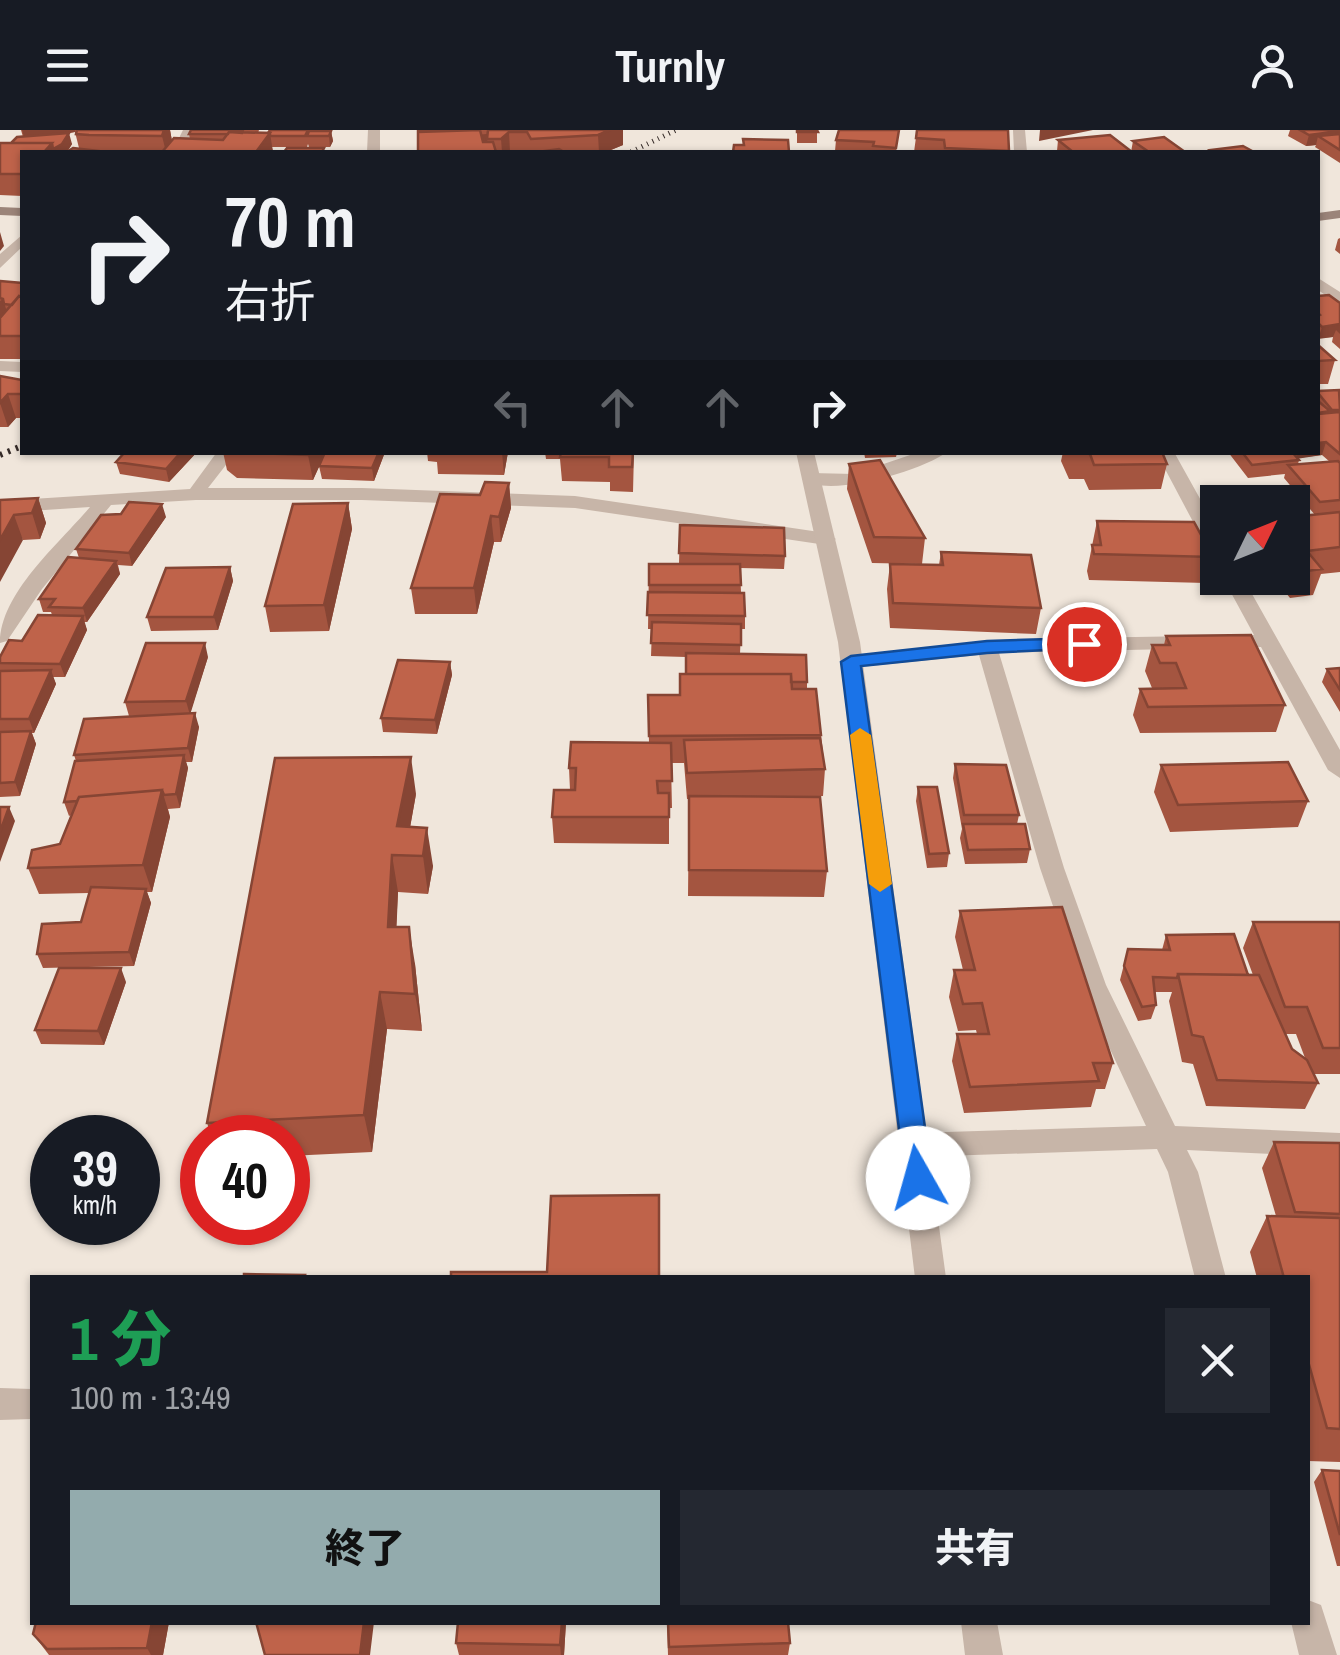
<!DOCTYPE html>
<html lang="ja">
<meta charset="utf-8">
<style>
:root{--surface:#171b24;--page:#242831;--text:#f1f3f6;--muted:#9ea1a6;--accent:#93abad}
body{margin:0;font-family:"Archivo Narrow","Noto Sans JP",sans-serif;background:var(--page);color:var(--text);height:100vh;display:flex;flex-direction:column;font-size:38px;white-space:nowrap}
*{box-sizing:border-box;margin:0}
p{font-size:32px;color:var(--muted)}
.icon{flex:none;width:55px;height:55px;fill:none;stroke:currentColor;stroke-width:2;stroke-linecap:round;stroke-linejoin:round}
.map{position:relative;flex:1;overflow:hidden}
.side{position:absolute;left:30px;top:1145px;width:1280px;height:350px;display:flex;flex-direction:column;background:var(--surface);border-radius:0px;box-shadow:0 2px 8px #0004}
.side>*{flex:none}
.top-card{position:absolute;left:20px;top:20px;width:1300px;height:305px;border-radius:0px;box-shadow:0 2px 8px #0004;background:#171b24;color:var(--text);overflow:hidden}
.needle{width:65px;rotate:47deg}
.controls{position:absolute;left:1200px;top:355px;display:grid;gap:20px}
.controls a{display:grid;place-items:center;width:110px;height:110px;border-radius:0px;background:var(--surface);box-shadow:0 2px 8px #0004;font-size:50px}
.speed{position:absolute;left:30px;top:985px;display:flex;gap:20px;font-size:50px;font-weight:700;text-align:center}
.speed>*{display:grid;place-content:center;width:130px;height:130px;border-radius:50%;background:var(--surface);box-shadow:0 2px 8px #0004;line-height:1}
.speed small{font-size:25px;font-weight:400}
.speed .limit{border:15px solid #d22;background:#fff;color:#111}
.pin{position:absolute;display:grid;place-items:center;width:85px;height:85px;color:#fff;margin:-42px;border:5px solid #fff;border-radius:50%;box-shadow:0 2px 10px #0007}
.me{position:absolute;width:110px;margin:-55px;rotate:353deg;stroke-linejoin:round;filter:drop-shadow(0 0 8px #0008)}
.turn{display:flex;align-items:center;gap:35px;height:210px;padding:0 40px;font-size:45px}
.turn .icon{width:130px;height:130px;stroke-width:2.5}
.turn b{display:block;font-size:70px;line-height:85px}
.lanes{display:flex;align-items:center;height:95px;padding:0 40px;background:#0003;justify-content:center;gap:50px;direction:ltr}
.lanes .off{opacity:.35}
.round{display:grid;place-items:center;flex:none;width:105px;height:105px;border-radius:0px;background:var(--page)}
.head{display:flex;align-items:center;justify-content:space-between;height:170px;padding:0 40px}
h1{font-size:60px;font-weight:800;line-height:75px;color:#1e9e55}
.action{display:flex;gap:20px;margin-top:auto;padding:20px 40px}
.action a{flex:1;height:115px;border-radius:0px;background:var(--accent);color:#111;font-size:40px;font-weight:800;line-height:115px;text-align:center}
.action a+a{background:var(--page);color:var(--text)}
header{display:flex;justify-content:space-between;align-items:center;height:130px;padding:0 40px;background:var(--surface);font-size:45px;font-weight:800}
.map>svg:first-child{display:block}
.lines{fill:none;stroke-linecap:round;stroke-linejoin:round}
.minor{fill:#c7b5a8;fill-rule:evenodd}
.tertiary{fill:#c7b5a8;fill-rule:evenodd}
.secondary{fill:#9b8479;fill-rule:evenodd}
.rail-far1{stroke:#352b28;stroke-width:5;stroke-dasharray:1 5;stroke-linecap:butt}
.rail{stroke:#352b28;stroke-width:6;stroke-dasharray:2.5 6;stroke-linecap:butt}
.wall{fill:#a45540;fill-rule:evenodd}
.shaded-wall{fill:#864534}
.building{fill:#bf634a;stroke:#864534;stroke-width:2.5}
.route{fill:#1a73e8;stroke:#114b97;stroke-width:2.5}
.slow{fill:#f59e0b}
</style>
<header><svg class="icon" aria-label="menu" viewBox="0 0 24 24"><path d="M4 6h16M4 12h16M4 18h16"/></svg>Turnly<svg class="icon" aria-label="person" viewBox="0 0 24 24"><circle cx="12" cy="8" r="4"/><path d="M4 21q1-7 8-7t8 7"/></svg></header>
<div class="map">
<svg width="1340" height="1525" viewBox="0 0 1340 1525">
<rect width="100%" height="100%" fill="#f0e6db"/>
<g class="lines">
<path class="minor" d="M 183,0 L 195,0 L 184,22 L 172,22 Z
M 1013,0 L 1025,0 L 1027,22 L 1014,22 Z
M 22,105 L 22,117 L 0,138 L 0,124 Z
M 1318,148 L 1340,162 L 1340,175 L 1318,160 Z
M 0,231 L 22,232 L 22,242 L 0,241 Z
M 217,322 L 236,322 L 208,358 L 362,358 L 575,366 L 826,403 L 836,409 L 826,415 L 575,378 L 362,370 L 196,370 L 111,375 L 42,459 L 7,511 L 0,513 C 0,463 59,414 90,377 L 0,383 L 0,371 L 190,359 Z
M 919,322 L 947,322 C 922,341 827,369 802,349 L 811,343 L 854,344 Z
M 1156,322 L 1174,322 L 1218,401 L 1218,426 L 1208,420 Z
M 1223,448 L 1243,448 L 1340,620 L 1340,648 L 1328,640 L 1261,517 L 999,523 L 1064,738 L 1106,855 L 1175,996 L 1340,1003 L 1340,1027 L 1187,1020 L 1198,1042 L 1226,1148 L 1195,1148 L 1168,1042 L 1157,1019 L 914,1027 L 904,1023 L 899,1015 L 904,1007 L 914,1003 L 1146,996 L 1080,855 L 1040,738 L 979,525 L 851,538 L 840,532 L 851,526 L 1011,509 L 1254,505 Z
M 0,1258 L 32,1259 L 32,1289 L 0,1290 Z
M 1308,1470 L 1321,1475 L 1337,1525 L 1299,1525 L 1291,1492 L 1308,1492 Z"/>
<path class="tertiary" d="M 368,0 L 380,0 L 380,22 L 367,22 Z
M 796,322 L 814,322 L 860,512 L 946,1148 L 915,1148 L 838,512 Z
M 961,1492 L 997,1492 L 1003,1525 L 965,1525 Z"/>
<path class="secondary" d="M 0,77 L 22,78 L 22,86 L 0,85 Z
M 1340,80 L 1340,88 L 1318,91 L 1318,83 Z"/>
<path class="rail-far1" d="M 631,22 L 676,0"/>
<path class="rail" d="M 0,325 L 22,316"/>
</g>
<path class="wall" d="M 21,0 L 170,0 L 172,11 L 190,9 L 189,4 L 191,0 L 259,0 L 258,3 L 331,1 L 333,11 L 330,17 L 309,17 L 308,14 L 307,17 L 272,17 L 273,22 L 22,22 L 22,66 L 0,65 L 0,13 L 11,13 L 23,7 ZM 75,2 L 79,18 L 67,22 L 72,14 L 63,4 Z
M 418,0 L 635,0 L 623,0 L 623,15 L 606,22 L 418,22 Z
M 797,0 L 817,0 L 817,13 L 797,13 Z
M 899,0 L 896,22 L 835,21 L 836,10 Z
M 917,0 L 1008,0 L 1008,22 L 914,22 Z
M 1290,0 L 1340,0 L 1340,33 L 1315,17 L 1316,15 L 1306,16 L 1288,6 Z
M 1058,10 L 1131,22 L 1133,11 L 1185,22 L 1058,22 L 1057,21 Z
M 1340,108 L 1340,124 L 1335,120 L 1338,109 Z
M 22,146 L 22,229 L 0,229 L 0,151 L 20,153 Z
M 1318,166 L 1340,173 L 1340,219 L 1332,212 L 1333,207 L 1318,208 Z
M 1318,215 L 1335,230 L 1328,254 L 1318,254 Z
M 0,246 L 22,250 L 22,288 L 16,288 L 8,297 L 0,297 Z
M 1318,261 L 1340,261 L 1340,442 L 1321,444 L 1313,465 L 1290,468 L 1274,448 L 1292,448 L 1292,387 L 1315,385 L 1284,348 L 1285,344 L 1248,348 L 1228,322 L 1318,322 ZM 1322,325 L 1330,332 L 1298,334 L 1299,330 L 1297,328 Z
M 197,322 L 169,352 L 120,344 L 116,332 Z
M 223,322 L 385,322 L 374,351 L 322,349 L 319,336 L 313,350 L 237,348 L 227,340 Z
M 427,322 L 508,322 L 504,345 L 438,344 L 437,332 L 428,331 Z
M 545,322 L 634,322 L 633,362 L 610,361 L 610,352 L 562,351 L 560,329 L 546,329 Z
M 864,322 L 906,322 L 897,323 L 896,327 L 865,328 Z
M 1063,322 L 1162,322 L 1167,334 L 1161,359 L 1089,360 L 1084,349 L 1069,349 L 1061,331 Z
M 849,334 L 925,408 L 922,434 L 872,433 L 847,359 Z
M 509,353 L 511,378 L 501,412 L 494,412 L 477,484 L 415,484 L 411,458 L 480,365 Z
M 38,368 L 46,393 L 40,409 L 23,410 L 0,370 Z
M 348,373 L 352,399 L 329,501 L 270,502 L 265,476 Z
M 166,387 L 132,436 L 118,435 L 120,444 L 87,492 L 84,492 L 87,500 L 65,547 L 53,547 L 56,554 L 34,603 L 32,603 L 36,614 L 20,666 L 0,667 L 0,527 L 52,485 L 51,482 L 43,482 L 39,469 L 79,428 L 76,419 Z
M 1097,391 L 1213,427 L 1206,453 L 1089,450 L 1087,441 Z
M 680,395 L 785,426 L 784,439 L 740,438 L 741,462 L 745,486 L 745,499 L 741,499 L 740,524 L 807,552 L 807,559 L 821,605 L 825,639 L 823,666 L 781,667 L 827,741 L 824,767 L 688,766 L 689,669 L 687,669 L 684,633 L 671,633 L 672,678 L 669,678 L 669,714 L 554,713 L 552,687 L 570,660 L 569,638 L 649,613 L 648,565 L 679,565 L 680,544 L 686,544 L 686,527 L 651,526 L 652,499 L 648,499 L 649,434 L 679,434 Z
M 941,422 L 1041,478 L 1036,504 L 890,498 L 887,459 L 890,434 L 939,435 Z
M 230,437 L 233,451 L 218,500 L 151,501 L 147,487 Z
M 1166,506 L 1285,575 L 1276,602 L 1140,603 L 1133,585 L 1140,559 L 1152,558 L 1145,541 L 1152,515 L 1164,515 Z
M 208,527 L 190,583 L 199,597 L 192,632 L 186,632 L 188,638 L 180,678 L 168,679 L 170,687 L 152,762 L 147,762 L 151,773 L 134,836 L 43,838 L 37,824 L 81,792 L 89,763 L 39,764 L 28,738 L 60,714 L 71,685 L 69,686 L 64,672 L 76,631 L 74,625 L 147,585 L 129,586 L 125,572 Z
M 450,532 L 452,545 L 437,604 L 383,602 L 381,588 Z
M 1340,538 L 1340,582 L 1322,552 L 1327,539 Z
M 955,634 L 1019,685 L 1017,694 L 1030,719 L 1027,733 L 965,734 L 960,708 L 962,699 L 953,648 Z
M 1161,635 L 1308,671 L 1298,697 L 1170,702 L 1154,662 Z
M 918,657 L 949,723 L 947,737 L 927,738 L 916,671 Z
M 416,664 L 410,697 L 433,736 L 428,764 L 398,762 L 396,797 L 415,834 L 422,901 L 387,899 L 372,1022 L 288,1026 L 288,1008 L 212,1008 L 207,993 Z
M 960,781 L 1113,933 L 1105,959 L 1096,959 L 1091,977 L 964,983 L 952,931 L 957,904 L 977,904 L 976,900 L 958,901 L 949,867 L 954,840 L 963,840 L 955,807 Z
M 1253,792 L 1340,792 L 1340,944 L 1314,944 L 1318,953 L 1305,979 L 1206,976 L 1193,934 L 1182,932 L 1169,871 L 1172,862 L 1155,862 L 1156,875 L 1151,889 L 1138,891 L 1120,850 L 1128,819 L 1162,820 L 1166,805 L 1248,845 L 1253,845 L 1243,818 ZM 1285,904 L 1296,904 L 1305,928 L 1292,919 Z
M 126,852 L 104,915 L 41,914 L 35,900 Z
M 1274,1012 L 1340,1013 L 1340,1332 L 1308,1331 L 1308,1148 L 1257,1148 L 1250,1122 L 1267,1086 L 1276,1086 L 1262,1038 Z
M 1322,1340 L 1340,1341 L 1340,1436 L 1337,1436 L 1314,1352 Z
M 169,1492 L 163,1525 L 49,1525 L 33,1504 Z
M 458,1492 L 566,1492 L 564,1525 L 459,1525 L 456,1513 Z
M 667,1492 L 790,1513 L 788,1525 L 668,1525 Z"/>
<path class="shaded-wall" d="M 22,0 L 75,0 L 75,2 L 25,10 Z
M 164,0 L 170,0 L 172,11 L 166,22 L 162,6 Z
M 610,0 L 623,0 L 623,15 L 606,22 L 599,22 L 598,5 Z
M 1040,0 L 1093,0 L 1039,11 Z
M 331,1 L 333,11 L 330,17 L 329,6 Z
M 1340,1 L 1340,12 L 1318,6 L 1316,15 L 1306,16 L 1309,5 Z
M 509,2 L 510,22 L 502,22 L 501,9 L 487,9 L 488,14 L 419,10 Z
M 69,3 L 72,14 L 67,22 L 44,22 L 52,13 Z
M 270,3 L 273,22 L 256,22 Z
M 0,102 L 4,116 L 0,121 Z
M 3,169 L 10,192 L 0,199 L 0,171 Z
M 1340,194 L 1340,204 L 1336,200 L 1333,207 L 1318,209 L 1322,197 Z
M 8,264 L 16,288 L 8,297 L 0,273 Z
M 1326,312 L 1322,325 L 1296,329 L 1298,322 L 1318,322 L 1318,313 Z
M 181,322 L 197,322 L 169,352 L 166,339 Z
M 310,322 L 326,322 L 313,350 L 308,325 Z
M 379,322 L 385,322 L 374,351 L 372,338 Z
M 502,322 L 508,322 L 504,345 Z
M 509,353 L 511,378 L 501,412 L 499,387 Z
M 38,368 L 46,393 L 40,409 L 32,383 Z
M 348,373 L 352,399 L 329,501 L 324,475 Z
M 162,374 L 166,387 L 132,436 L 129,423 Z
M 14,385 L 23,410 L 0,452 L 0,410 Z
M 491,386 L 494,412 L 477,484 L 474,458 Z
M 116,431 L 120,444 L 87,492 L 83,478 Z
M 230,437 L 233,451 L 218,500 L 214,487 Z
M 83,486 L 87,500 L 65,547 L 60,534 Z
M 205,513 L 208,527 L 190,585 L 186,571 Z
M 450,532 L 452,545 L 437,604 L 435,590 Z
M 51,540 L 56,554 L 34,603 L 29,589 Z
M 195,583 L 199,597 L 192,632 L 188,618 Z
M 31,601 L 36,614 L 20,666 L 15,652 Z
M 184,625 L 188,638 L 180,678 L 176,664 Z
M 411,627 L 416,664 L 405,726 L 397,696 Z
M 162,660 L 170,687 L 152,762 L 143,735 Z
M 9,677 L 15,691 L 0,732 L 0,702 Z
M 427,698 L 433,736 L 428,764 L 423,726 Z
M 392,725 L 398,762 L 395,834 L 388,797 Z
M 146,759 L 151,773 L 134,836 L 129,822 Z
M 409,797 L 415,834 L 422,901 L 415,864 Z
M 121,838 L 126,852 L 104,915 L 98,901 Z
M 380,862 L 387,899 L 372,1022 L 364,985 Z
M 152,1492 L 169,1492 L 163,1525 L 151,1525 L 147,1518 Z
M 364,1492 L 374,1492 L 370,1525 L 360,1525 Z
M 562,1492 L 566,1492 L 564,1525 L 561,1525 L 560,1515 Z"/>
<path class="building" d="M 77,0 L 164,0 L 162,6 L 89,5 L 76,4 Z
M 191,0 L 243,0 L 242,3 L 229,2 L 228,4 L 189,4 Z
M 270,0 L 308,0 L 305,6 L 270,6 L 270,3 L 268,3 Z
M 418,0 L 460,0 L 418,2 Z
M 480,0 L 483,12 L 493,12 L 496,22 L 418,22 L 418,2 Z
M 488,0 L 610,0 L 598,5 L 531,9 L 527,2 L 509,2 L 501,9 L 487,9 Z
M 797,0 L 817,0 L 818,2 L 797,2 Z
M 839,0 L 899,0 L 896,18 L 873,16 L 874,12 L 836,10 Z
M 917,0 L 1008,0 L 1009,21 L 945,18 L 944,10 L 916,8 Z
M 1300,0 L 1340,0 L 1340,1 L 1309,5 Z
M 309,1 L 331,1 L 329,6 L 307,6 Z
M 229,2 L 270,3 L 256,22 L 162,22 L 174,8 L 223,10 Z
M 69,3 L 62,14 L 53,19 L 52,13 L 11,13 L 17,7 Z
M 1340,4 L 1340,20 L 1318,6 Z
M 1110,5 L 1132,22 L 1073,22 L 1058,10 Z
M 1164,7 L 1185,22 L 1149,22 L 1133,11 Z
M 743,9 L 788,10 L 789,22 L 733,22 L 734,15 L 744,15 Z
M 0,13 L 52,13 L 44,22 L 22,22 L 22,44 L 0,44 Z
M 1243,16 L 1254,22 L 1215,22 L 1211,20 Z
M 73,18 L 107,22 L 67,22 Z
M 287,18 L 324,18 L 322,22 L 284,22 Z
M 559,19 L 564,22 L 538,22 Z
M 0,151 L 22,153 L 22,167 L 19,166 L 12,175 L 4,174 L 3,169 L 0,168 Z
M 1329,165 L 1340,173 L 1340,194 L 1322,197 L 1318,193 L 1318,186 L 1320,185 L 1318,183 L 1318,166 Z
M 19,166 L 22,167 L 22,206 L 0,206 L 0,188 Z
M 1318,215 L 1335,230 L 1318,231 Z
M 0,246 L 22,250 L 22,264 L 8,264 L 0,273 Z
M 1339,260 L 1340,280 L 1332,280 L 1318,263 L 1318,261 Z
M 1318,271 L 1330,281 L 1318,283 Z
M 1339,282 L 1340,282 L 1340,324 L 1326,312 L 1318,313 L 1318,284 Z
M 125,322 L 181,322 L 166,339 L 116,332 Z
M 231,322 L 310,322 L 308,325 Z
M 325,322 L 379,322 L 372,338 L 319,336 Z
M 561,322 L 633,322 L 632,337 L 609,337 L 609,327 L 560,327 Z
M 1073,322 L 1162,322 L 1167,334 L 1094,335 L 1090,324 Z
M 1242,322 L 1292,322 L 1299,330 L 1252,335 Z
M 880,330 L 925,408 L 874,407 L 849,334 Z
M 1338,331 L 1340,333 L 1340,370 L 1320,372 L 1288,335 Z
M 485,352 L 509,353 L 499,387 L 491,386 L 474,458 L 411,458 L 440,364 L 480,365 Z
M 38,368 L 32,383 L 14,385 L 0,410 L 0,370 Z
M 129,372 L 162,374 L 129,423 L 76,419 L 101,385 L 121,384 Z
M 348,373 L 324,475 L 265,476 L 293,374 Z
M 1340,382 L 1340,417 L 1307,421 L 1322,439 L 1299,442 L 1292,434 L 1292,387 Z
M 1097,391 L 1194,392 L 1213,427 L 1094,424 L 1092,415 L 1101,415 Z
M 680,395 L 784,398 L 785,426 L 679,423 Z
M 941,422 L 1031,425 L 1041,478 L 893,473 L 890,434 L 943,435 Z
M 68,427 L 116,431 L 83,478 L 49,477 L 55,469 L 39,469 Z
M 649,434 L 740,434 L 741,455 L 649,455 Z
M 230,437 L 214,487 L 147,487 L 166,438 Z
M 648,462 L 744,463 L 745,486 L 647,485 Z
M 38,485 L 83,486 L 60,534 L 0,533 L 0,527 L 9,510 L 22,511 Z
M 652,492 L 741,494 L 741,515 L 651,513 Z
M 1251,505 L 1285,575 L 1148,577 L 1140,559 L 1186,558 L 1176,533 L 1160,533 L 1152,515 L 1170,515 L 1166,506 Z
M 146,513 L 205,513 L 186,571 L 125,572 Z
M 686,523 L 806,525 L 807,552 L 791,552 L 791,544 L 686,544 Z
M 398,530 L 450,532 L 435,590 L 381,588 Z
M 1340,538 L 1340,560 L 1327,539 Z
M 51,540 L 29,589 L 0,589 L 0,541 Z
M 680,544 L 791,544 L 792,559 L 816,559 L 821,605 L 649,606 L 648,565 L 680,565 Z
M 195,583 L 188,618 L 74,625 L 84,589 Z
M 31,601 L 15,652 L 0,653 L 0,602 Z
M 820,608 L 825,639 L 687,643 L 684,610 Z
M 571,612 L 671,613 L 672,651 L 657,651 L 658,663 L 669,663 L 669,687 L 552,687 L 554,660 L 575,660 L 576,638 L 569,638 Z
M 184,625 L 176,664 L 164,665 L 162,660 L 79,667 L 77,671 L 64,672 L 75,631 Z
M 411,627 L 397,696 L 427,698 L 423,726 L 392,725 L 388,797 L 409,797 L 415,864 L 380,862 L 364,985 L 207,993 L 275,628 Z
M 1288,632 L 1308,671 L 1178,675 L 1161,635 Z
M 955,634 L 1006,635 L 1019,685 L 964,685 Z
M 918,657 L 937,657 L 949,723 L 929,724 Z
M 162,660 L 143,735 L 28,738 L 32,720 L 60,714 L 79,667 Z
M 689,666 L 820,667 L 827,741 L 689,740 Z
M 0,677 L 9,677 L 0,702 Z
M 963,694 L 1025,694 L 1030,719 L 968,720 Z
M 91,757 L 146,759 L 129,822 L 37,824 L 42,794 L 81,792 Z
M 1062,777 L 1113,933 L 1093,933 L 1099,951 L 970,957 L 957,904 L 989,904 L 982,873 L 963,874 L 954,840 L 975,840 L 960,781 Z
M 1253,792 L 1340,792 L 1340,918 L 1323,918 L 1307,877 L 1285,877 Z
M 1234,804 L 1248,845 L 1178,844 L 1177,848 L 1153,847 L 1156,875 L 1142,877 L 1124,836 L 1128,819 L 1170,820 L 1166,805 Z
M 59,838 L 121,838 L 98,901 L 35,900 Z
M 1178,844 L 1259,845 L 1292,919 L 1307,930 L 1318,953 L 1217,950 L 1203,907 L 1192,905 Z
M 1274,1012 L 1340,1013 L 1340,1084 L 1295,1082 Z
M 659,1065 L 659,1148 L 451,1148 L 451,1142 L 547,1142 L 551,1066 Z
M 1267,1086 L 1340,1088 L 1340,1299 L 1327,1298 L 1308,1231 L 1308,1148 L 1284,1148 Z
M 244,1144 L 305,1145 L 304,1148 L 244,1148 Z
M 1322,1340 L 1340,1341 L 1340,1405 Z
M 36,1492 L 152,1492 L 147,1518 L 47,1519 L 33,1504 Z
M 256,1492 L 364,1492 L 360,1525 L 265,1525 Z
M 458,1492 L 562,1492 L 560,1515 L 456,1513 Z
M 668,1492 L 788,1492 L 790,1513 L 669,1517 Z"/>
<path class="route" d="M 1084,508 L 1094,514 L 1091,518 L 987,523 L 861,536 L 932,1048 L 928,1056 L 918,1059 L 909,1056 L 905,1048 L 841,532 L 851,526 L 987,511 Z"/>
<path class="slow" d="M 860,598 L 871,605 L 892,754 L 880,762 L 869,754 L 850,605 Z"/>
</svg>
<div class="controls">
<a><svg class="needle" viewBox="-14 -14 28 28"><path d="M0-13l5 13h-10z" fill="#e53935"/><path d="M0 13l5-13h-10z" fill="#9ea1a6"/></svg></a>
</div>
<div class="speed"><div>39<small>km/h</small></div><div class="limit">40</div></div>
<div class="pin" style="left:1084px;top:514px;background:#d93025"><svg class="icon" aria-label="arrive" viewBox="0 0 24 24"><path d="M6 21V4h12l-3 4 3 4H6"/></svg></div>
<svg class="me" style="left:918px;top:1048px" viewBox="-20 -20 40 40"><circle r="19" fill="#fff"/><path d="M0-13L10 11 0 6-10 11z" fill="#1a73e8"/></svg>
<div class="top-card">
<div class="turn"><svg class="icon" aria-label="right" viewBox="0 0 24 24"><path d="M7 20v-9h11M14 6l5 5-5 5"/></svg><div><b>70 m</b>右折</div></div>
<div class="lanes"><svg class="icon off" aria-label="left" viewBox="0 0 24 24"><path d="M17 20v-9H6M10 6l-5 5 5 5"/></svg><svg class="icon off" aria-label="ahead" viewBox="0 0 24 24"><path d="M12 20V5M6 11l6-6 6 6"/></svg><svg class="icon off" aria-label="ahead" viewBox="0 0 24 24"><path d="M12 20V5M6 11l6-6 6 6"/></svg><svg class="icon" aria-label="right" viewBox="0 0 24 24"><path d="M7 20v-9h11M14 6l5 5-5 5"/></svg></div>
</div>
<section class="side">
<div class="head"><div><h1>1 分</h1><p>100 m · 13:49</p></div><a class="round"><svg class="icon" aria-label="close" viewBox="0 0 24 24"><path d="M6 6l12 12M18 6L6 18"/></svg></a></div>
<div class="action"><a>終了</a><a>共有</a></div>
</section>
</div>
